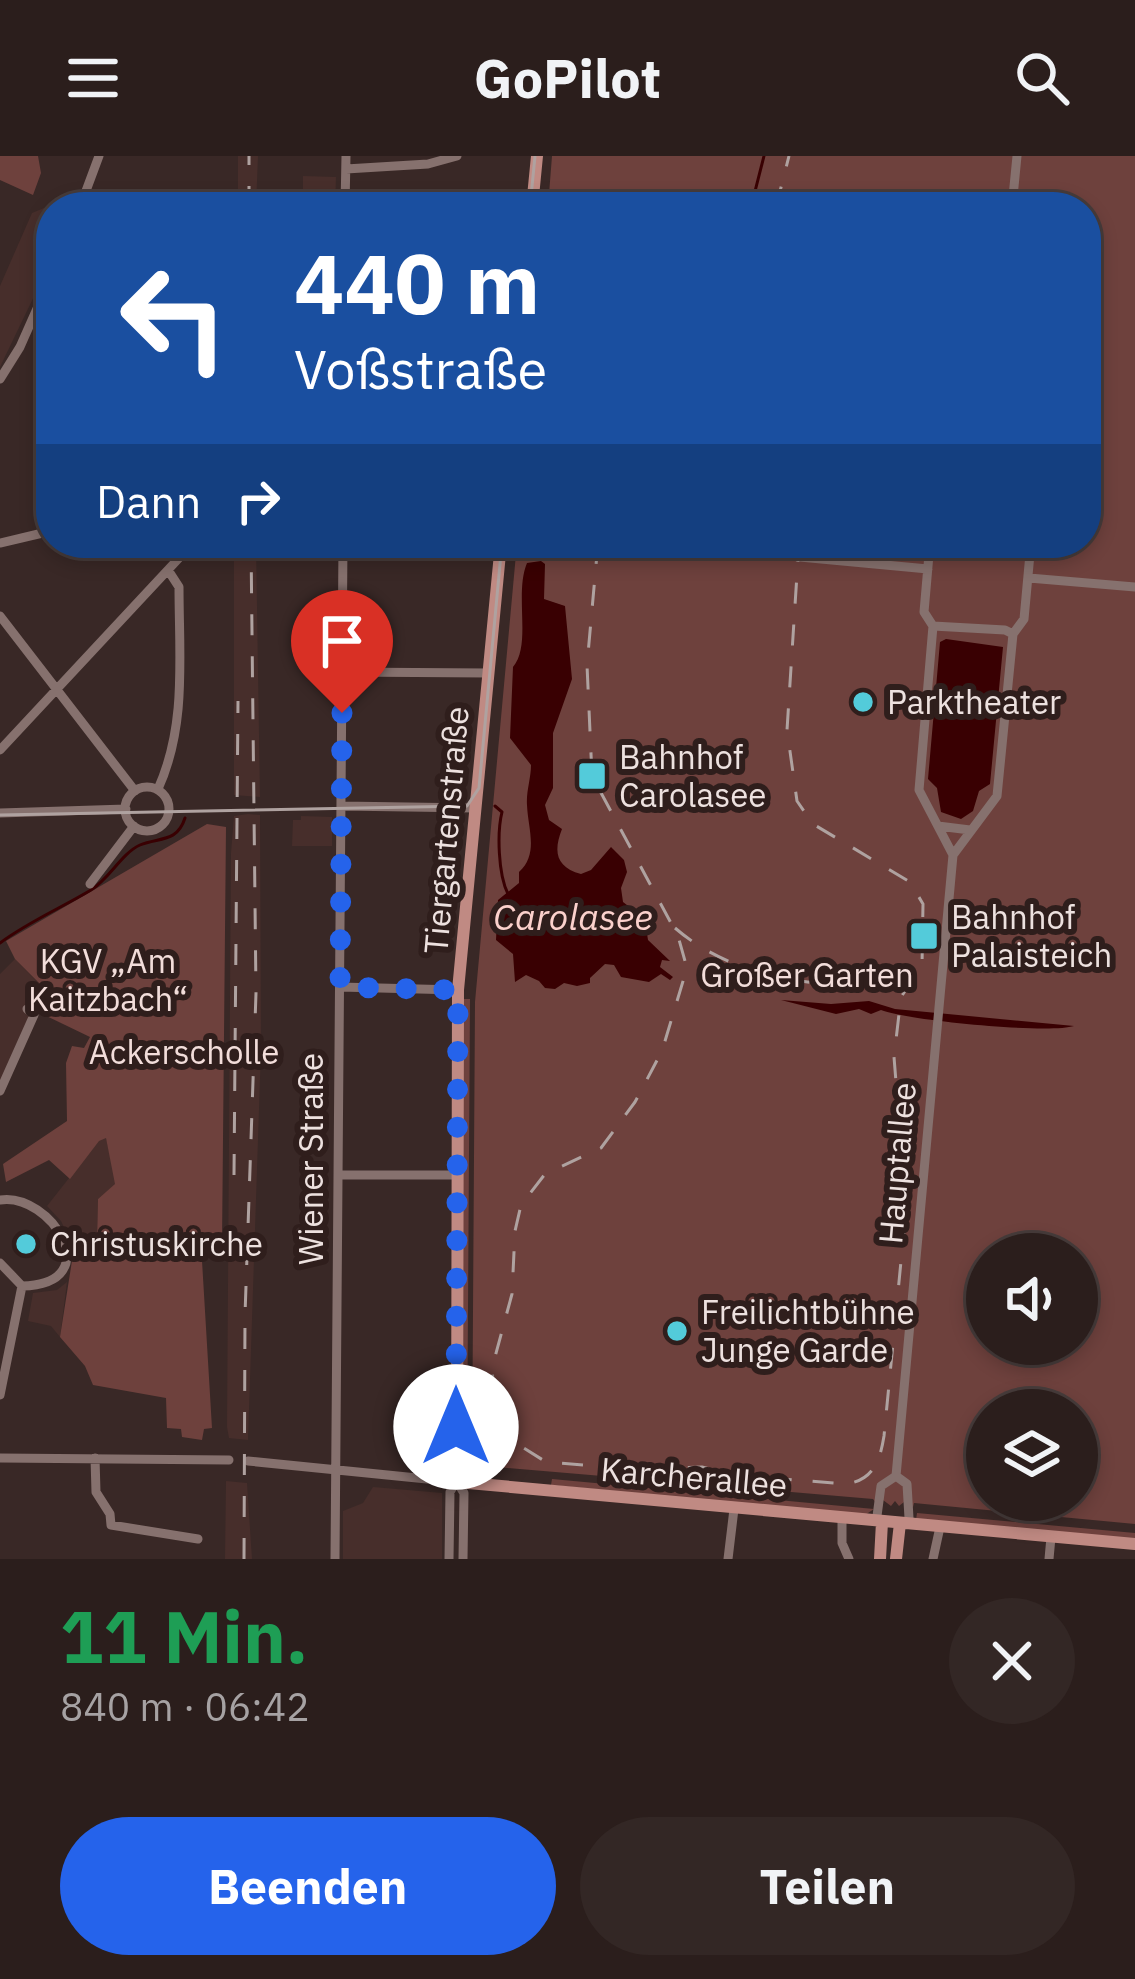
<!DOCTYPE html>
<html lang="de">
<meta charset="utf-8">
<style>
:root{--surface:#2b1e1c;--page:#332725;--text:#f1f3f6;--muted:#a6a2a3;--line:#473c3b;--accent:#2563eb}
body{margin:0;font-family:"IBM Plex Sans",sans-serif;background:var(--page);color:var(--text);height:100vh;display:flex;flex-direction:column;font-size:45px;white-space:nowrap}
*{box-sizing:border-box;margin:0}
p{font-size:39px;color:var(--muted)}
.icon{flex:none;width:66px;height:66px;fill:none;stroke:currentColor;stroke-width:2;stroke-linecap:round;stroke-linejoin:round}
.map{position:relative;height:1403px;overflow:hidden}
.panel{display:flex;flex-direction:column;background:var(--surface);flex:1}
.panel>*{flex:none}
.top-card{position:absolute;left:36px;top:36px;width:1065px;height:366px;border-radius:48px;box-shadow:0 6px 18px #0003,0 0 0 3px var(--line);background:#1a4fa0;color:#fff;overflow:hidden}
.controls{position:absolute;left:966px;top:1077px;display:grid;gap:24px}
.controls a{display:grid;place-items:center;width:132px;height:132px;border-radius:50%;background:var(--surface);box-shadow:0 6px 18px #0003,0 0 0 3px var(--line);font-size:60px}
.pin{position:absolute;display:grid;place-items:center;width:102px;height:102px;color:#fff;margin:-123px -51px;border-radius:50% 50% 50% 0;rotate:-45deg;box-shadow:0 0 12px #0007}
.pin .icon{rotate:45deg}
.me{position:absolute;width:132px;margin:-66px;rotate:0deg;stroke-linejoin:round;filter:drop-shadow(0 0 9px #0008)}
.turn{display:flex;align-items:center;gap:42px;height:252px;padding:0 60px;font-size:54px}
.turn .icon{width:156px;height:156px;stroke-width:2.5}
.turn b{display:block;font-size:84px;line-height:102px}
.then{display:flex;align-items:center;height:114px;padding:0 60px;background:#0003;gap:24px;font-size:45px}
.round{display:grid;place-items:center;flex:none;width:126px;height:126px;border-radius:63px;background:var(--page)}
.summary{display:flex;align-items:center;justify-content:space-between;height:204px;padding:0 60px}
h1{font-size:72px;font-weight:700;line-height:90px;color:#1e9e55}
.primary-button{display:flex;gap:24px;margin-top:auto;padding:24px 60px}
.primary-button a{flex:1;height:138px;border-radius:72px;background:var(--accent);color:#fff;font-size:48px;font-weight:700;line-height:138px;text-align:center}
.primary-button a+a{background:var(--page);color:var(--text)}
header{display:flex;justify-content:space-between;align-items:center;height:156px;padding:0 60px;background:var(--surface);font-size:54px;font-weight:700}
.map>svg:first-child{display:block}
.built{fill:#472e2b}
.green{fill:#6e413d;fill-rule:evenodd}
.water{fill:#390002}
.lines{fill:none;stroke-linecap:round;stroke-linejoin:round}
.stream{stroke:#390002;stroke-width:3}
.minor{stroke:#86716e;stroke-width:9}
.major{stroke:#c08a83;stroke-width:12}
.tram{stroke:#afa2a0;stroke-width:3}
.rail{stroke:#afa2a0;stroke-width:3;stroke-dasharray:21 21;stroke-linecap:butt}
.route{stroke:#2563eb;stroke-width:21;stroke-dasharray:0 37.8}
.poi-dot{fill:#53cbda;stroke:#2f1e1c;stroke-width:4.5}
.labels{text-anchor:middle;stroke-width:12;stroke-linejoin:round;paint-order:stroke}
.poi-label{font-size:33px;fill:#ede1df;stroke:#2f1e1c;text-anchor:start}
.street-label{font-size:33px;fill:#ede1df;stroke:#2f1e1c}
.park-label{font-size:33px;fill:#f2ddda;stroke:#2f1e1c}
.water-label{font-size:36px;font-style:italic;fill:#fbd1cc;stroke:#2f1e1c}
</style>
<header><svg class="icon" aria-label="menu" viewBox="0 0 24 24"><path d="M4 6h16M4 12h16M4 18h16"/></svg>GoPilot<svg class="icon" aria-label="search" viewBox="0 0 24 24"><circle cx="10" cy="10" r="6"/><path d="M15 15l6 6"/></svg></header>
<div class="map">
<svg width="1135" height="1403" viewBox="0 0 1135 1403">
<rect width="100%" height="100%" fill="#392826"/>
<path class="built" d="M 238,0 L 258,0 L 256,51 L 238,51 Z
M 303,20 L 336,21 L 335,51 L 303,51 Z
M 44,52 L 51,55 L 51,105 L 0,211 L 0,130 L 32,57 Z
M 234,387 L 256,387 L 260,641 L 234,639 Z
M 248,658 L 260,659 L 261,893 L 248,1284 L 229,1282 L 227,1271 L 231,697 L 234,660 Z
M 301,660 L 332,661 L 332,690 L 292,690 L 293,664 L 301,664 Z
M 15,803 L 48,837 L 31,856 L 0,926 L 0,818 Z
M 106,981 L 116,1028 L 98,1043 L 97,1085 L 74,1092 L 61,1065 L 47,1050 L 99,984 Z
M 67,1126 L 60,1181 L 51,1170 L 28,1165 L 33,1137 L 57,1134 Z
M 226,1325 L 247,1327 L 252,1403 L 225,1403 Z
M 373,1331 L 442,1337 L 442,1403 L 343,1403 L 343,1355 L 363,1347 Z"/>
<path class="green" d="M 0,0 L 38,0 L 41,17 L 33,39 L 0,24 Z
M 552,0 L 1135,0 L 1135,1368 L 914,1347 L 913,1351 L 904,1346 L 899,1350 L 895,1345 L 891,1350 L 883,1344 L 876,1347 L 873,1343 L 472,1309 L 475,846 L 517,387 L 1086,387 L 1086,51 L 548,51 ZM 987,1098 L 1077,1098 L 1077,1188 L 987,1188 ZM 987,1254 L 1077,1254 L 1077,1344 L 987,1344 Z
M 207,668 L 226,671 L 222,1088 L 201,1088 L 212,1272 L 204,1273 L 202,1284 L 182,1281 L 181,1273 L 167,1272 L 166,1242 L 93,1229 L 85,1210 L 60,1181 L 74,1092 L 97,1085 L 98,1043 L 115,1028 L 106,982 L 99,985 L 70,1023 L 49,1004 L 6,1026 L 3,1008 L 67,965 L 66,907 L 72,890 L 84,892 L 90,881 L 34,854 L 48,836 L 15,803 L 6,785 Z
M 462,843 L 470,843 L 467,1308 L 463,1308 Z
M 552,1323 L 874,1353 L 865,1359 L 551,1329 Z
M 917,1357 L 1135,1377 L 1135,1384 L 916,1364 Z"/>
<path class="water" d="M 541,405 L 545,408 L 544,443 L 565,450 L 572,523 L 553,577 L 553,632 L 545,649 L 549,664 L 562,673 C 553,696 556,711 581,718 L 591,714 L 611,691 L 624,704 L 627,716 L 621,732 L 623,746 C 639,758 646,764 648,784 L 670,805 L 662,804 L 660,811 L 673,821 L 670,824 L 661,818 L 649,826 L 621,821 L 614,809 L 605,808 L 590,822 L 590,827 L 577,830 L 564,827 L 555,833 L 545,832 L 539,825 L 526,819 L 515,826 L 513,798 L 496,784 L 498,744 L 519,727 L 519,716 C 539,698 528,673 527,649 C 526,636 531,622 531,609 L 510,582 L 513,511 C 532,489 514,438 527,407 Z
M 946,483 L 1003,491 L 990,628 L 979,635 L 973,655 L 961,663 L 941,656 L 937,632 L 928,623 L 940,486 Z
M 781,844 L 831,848 L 869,845 L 895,853 L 1074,870 C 1049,878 910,865 881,854 L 871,858 L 859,853 L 836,858 Z"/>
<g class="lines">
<path class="stream" d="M 751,51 L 764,0
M 522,389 L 523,387
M 495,650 L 502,656 C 497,676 498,718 508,738
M 0,787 C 28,766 61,752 91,734 C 109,723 122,697 140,689 C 159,681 177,687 185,662"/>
<path class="minor" d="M 346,13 L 428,8 L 457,0
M 80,51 L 99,0
M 345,51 L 346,0
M 1012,51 L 1017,0
M 0,223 L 20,191 L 51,121
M 0,387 L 51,375
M 651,387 L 928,413
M 930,387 L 924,456 L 933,470 L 919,634 L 953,699
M 1029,422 L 1135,431
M 0,460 L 135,635
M 933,470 L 1005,474 L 1013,478
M 342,516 L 488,517
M 0,594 L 193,387
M125 653a22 22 0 1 1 44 0a22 22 0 1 1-44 0Z
M 158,633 C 187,569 179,501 179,431 L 168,414
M 341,650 L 475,652
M 0,657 L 126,653
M 938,670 L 970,674
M 90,728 L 134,670
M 340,831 L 458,834
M 0,935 L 34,859 L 27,853
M 338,1019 L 457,1019
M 0,1044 C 51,1036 109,1128 22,1130 L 0,1107
M 0,1239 L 22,1130
M 0,1302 L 229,1304
M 95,1302 L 96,1336 L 110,1358 L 111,1369 L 198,1383
M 248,1305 L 457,1326
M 896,1320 L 953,699 L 997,640 L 1013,478 L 1024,463 L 1031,387
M 896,1320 L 907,1328 L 909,1362
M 457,1326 L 464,1337 L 463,1403
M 877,1360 L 881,1330 L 896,1320
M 842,1362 L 842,1387 L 849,1403
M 335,1403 L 343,387
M 449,1403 L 450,1336 L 456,1326
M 728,1403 L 734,1353
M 933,1403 L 940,1371
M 1049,1403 L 1051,1381"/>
<path class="major" d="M 532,51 L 537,0
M 501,387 L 458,834 L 457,1326 L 1135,1388
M 880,1403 L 882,1366
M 896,1403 L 900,1367"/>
<path class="tram" d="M 530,51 L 535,0
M 0,659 L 467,650 L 479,632 L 502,387"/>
<path class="rail" d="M 249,51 L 249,0
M 776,51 L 789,0
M 598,387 L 587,509 L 592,620 L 678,780 L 687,812 L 662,895 L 635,946 L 601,992 L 545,1018 L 521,1049 L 515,1075 L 512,1138 L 492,1212 L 495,1252 L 516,1287 L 546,1306 L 631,1313 L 702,1311 L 735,1319 L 845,1328 C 873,1325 880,1305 884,1280 L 912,992 L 898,951 L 894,901 L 901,841 L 922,810 L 923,748 L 910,726 L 813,668 L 797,645 L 787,574 L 799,387
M 675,772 C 725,815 789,827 853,830 C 876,831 897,835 915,816
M 234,1019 L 238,545
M 244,1403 L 245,1159 L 256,837 L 251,387"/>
</g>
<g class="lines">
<path class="route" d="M 342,557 L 340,831 L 458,834 L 456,1271"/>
</g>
<g class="poi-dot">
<circle cx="863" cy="546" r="12"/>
<rect x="577" y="605" width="30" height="30" rx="6"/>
<rect x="909" y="765" width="30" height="30" rx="6"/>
<circle cx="26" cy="1088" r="12"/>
<circle cx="677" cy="1175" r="12"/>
</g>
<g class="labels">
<g class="poi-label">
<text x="887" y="558">Parktheater</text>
<text x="619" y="613">Bahnhof<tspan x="619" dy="38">Carolasee</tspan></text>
<text x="951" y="773">Bahnhof<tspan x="951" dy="38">Palaisteich</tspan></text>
<text x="50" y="1100">Christuskirche</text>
<text x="701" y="1168">Freilichtbühne<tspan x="701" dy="38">Junge Garde</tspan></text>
</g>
<g class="street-label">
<text transform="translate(446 674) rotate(-85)" y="12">Tiergartenstraße</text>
<text transform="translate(311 1003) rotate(-90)" y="12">Wiener Straße</text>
<text transform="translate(897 1007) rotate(-85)" y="12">Hauptallee</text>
<text transform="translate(694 1321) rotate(5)" y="12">Karcherallee</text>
</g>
<g class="park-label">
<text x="108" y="817">KGV „Am<tspan x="108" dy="38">Kaitzbach“</tspan></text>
<text x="807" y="831">Großer Garten</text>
<text x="184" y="908">Ackerscholle</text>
</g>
<g class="water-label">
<text x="573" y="774">Carolasee</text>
</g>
</g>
</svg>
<div class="controls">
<a><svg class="icon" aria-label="sound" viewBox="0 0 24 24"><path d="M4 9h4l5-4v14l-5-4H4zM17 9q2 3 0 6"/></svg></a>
<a><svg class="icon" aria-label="layers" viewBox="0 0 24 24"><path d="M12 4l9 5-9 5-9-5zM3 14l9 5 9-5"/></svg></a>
</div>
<div class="pin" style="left:342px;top:557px;background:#d93025"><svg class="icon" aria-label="arrive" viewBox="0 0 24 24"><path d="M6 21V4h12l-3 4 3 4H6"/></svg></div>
<svg class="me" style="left:456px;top:1271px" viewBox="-20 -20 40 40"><circle r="19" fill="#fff"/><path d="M0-13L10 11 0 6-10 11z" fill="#2563eb"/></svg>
<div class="top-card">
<div class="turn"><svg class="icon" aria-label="left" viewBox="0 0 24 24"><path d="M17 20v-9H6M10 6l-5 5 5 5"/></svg><div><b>440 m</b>Voßstraße</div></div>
<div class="then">Dann<svg class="icon" aria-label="right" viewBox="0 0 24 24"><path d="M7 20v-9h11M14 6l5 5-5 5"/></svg></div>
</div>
</div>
<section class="panel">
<div class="summary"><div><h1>11 Min.</h1><p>840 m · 06:42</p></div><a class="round"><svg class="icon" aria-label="close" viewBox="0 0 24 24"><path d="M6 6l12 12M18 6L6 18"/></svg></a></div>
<div class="primary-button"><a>Beenden</a><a>Teilen</a></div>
</section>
